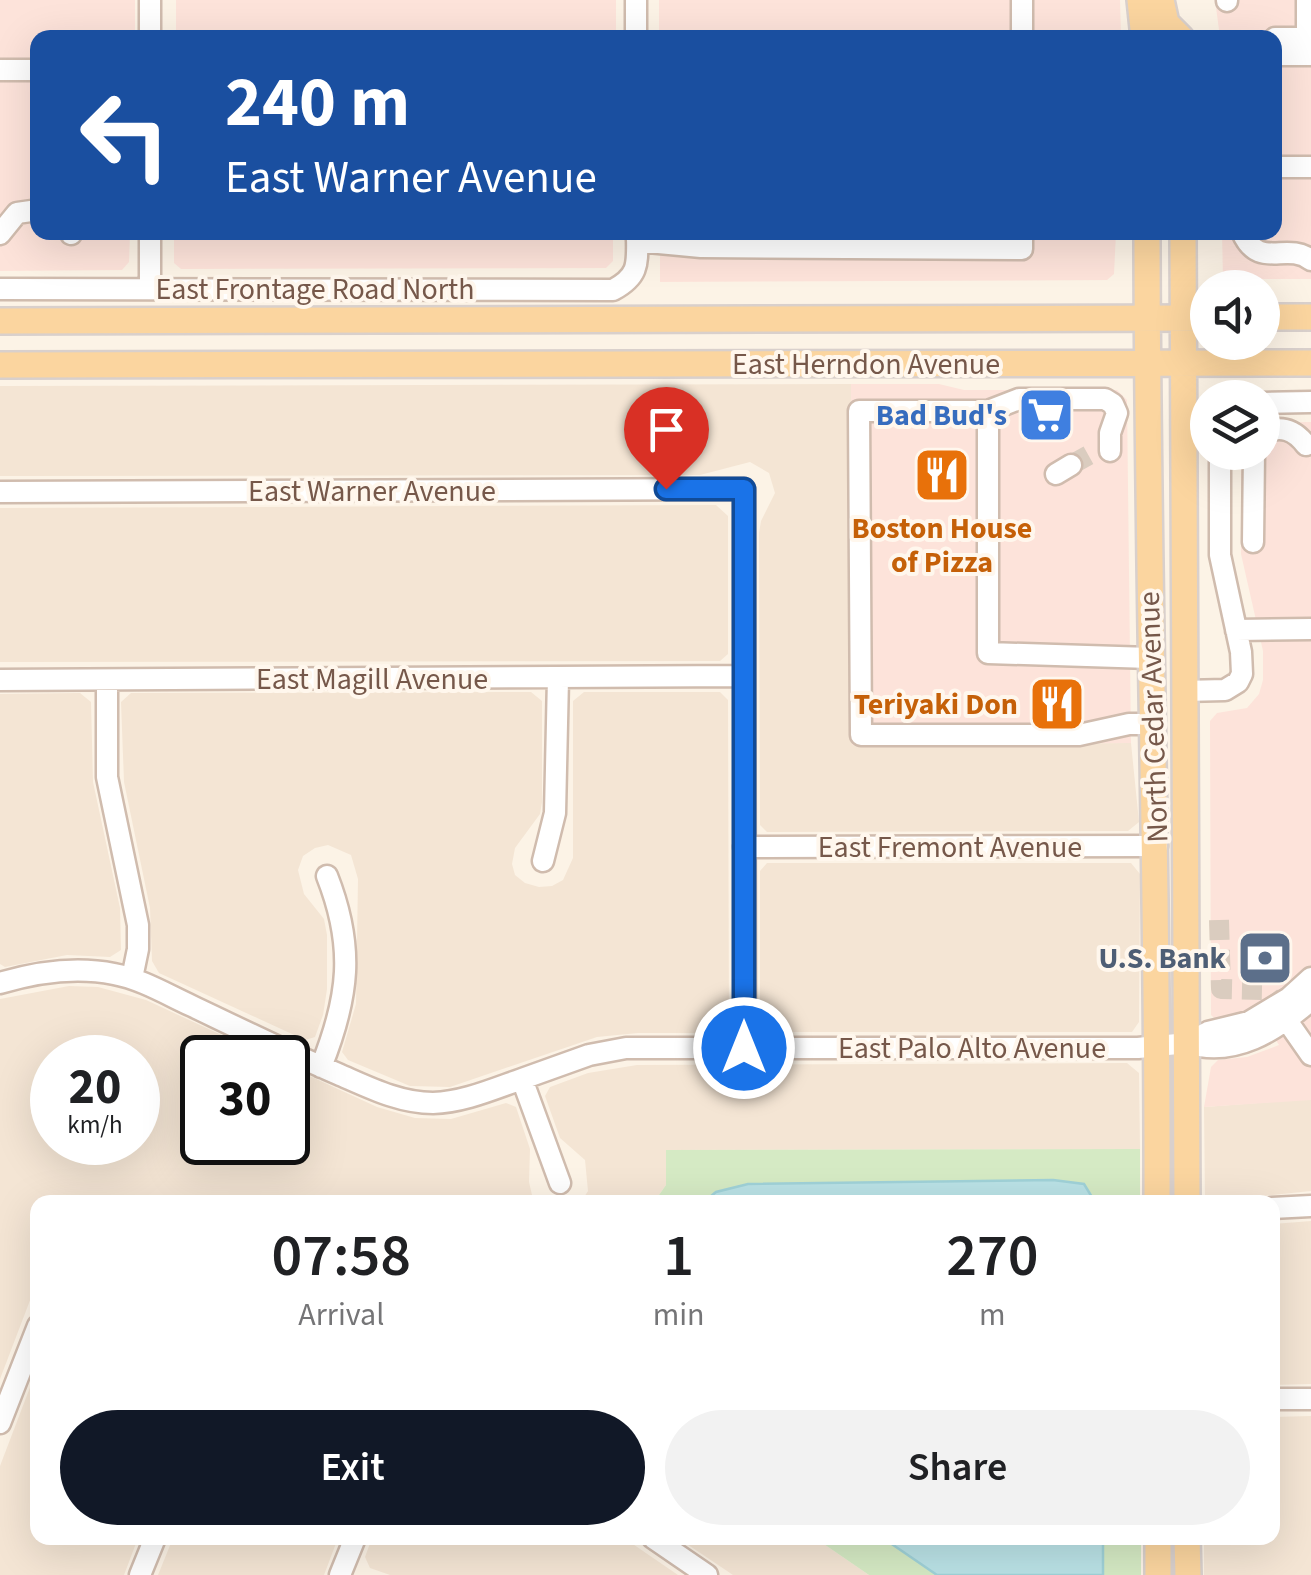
<!DOCTYPE html>
<style>
:root{--surface:#fff;--page:#f2f2f2;--text:#202124;--muted:#757577;--accent:#111827}
body{margin:0;font-family:"Source Sans 3",sans-serif;background:var(--page);color:var(--text);height:100vh;display:flex;flex-direction:column;font-size:38px;white-space:nowrap}
*{box-sizing:border-box;margin:0}
p{font-size:32px;color:var(--muted)}
.icon{flex:none;width:55px;height:55px;fill:none;stroke:currentColor;stroke-width:2;stroke-linecap:round;stroke-linejoin:round}
.map{position:relative;flex:1;overflow:hidden}
.panel{position:absolute;left:30px;top:1195px;width:1250px;height:350px;display:flex;flex-direction:column;background:var(--surface);border-radius:20px;box-shadow:0 10px 40px #0002}
.panel>*{flex:none}
.guide{position:absolute;left:30px;top:30px;width:1252px;height:210px;border-radius:20px;box-shadow:0 10px 40px #0002;background:#1a4fa0;color:#fff;overflow:hidden}
.controls{position:absolute;left:1190px;top:270px;display:grid;gap:20px}
.controls a{display:grid;place-items:center;width:90px;height:90px;border-radius:50%;background:var(--surface);box-shadow:0 10px 40px #0002;font-size:50px}
.speed{position:absolute;left:30px;top:1035px;display:flex;gap:20px;font-size:50px;font-weight:700;text-align:center}
.speed>*{display:grid;place-content:center;width:130px;height:130px;border-radius:50%;background:var(--surface);box-shadow:0 10px 40px #0002;line-height:1}
.speed small{font-size:25px;font-weight:400}
.speed .limit{border:5px solid #111;border-radius:15px;background:#fff;color:#111}
.pin{position:absolute;display:grid;place-items:center;width:85px;height:85px;color:#fff;margin:-102px -42px;border-radius:50% 50% 50% 0;rotate:-45deg;box-shadow:0 0 10px #0007}
.pin .icon{rotate:45deg}
.me{position:absolute;width:110px;margin:-55px;rotate:0deg;stroke-linejoin:round;filter:drop-shadow(0 0 8px #0008)}
.turn{display:flex;align-items:center;gap:35px;height:210px;padding:0 30px;font-size:45px}
.turn .icon{width:130px;height:130px;stroke-width:2.5}
.turn b{display:block;font-size:70px;line-height:85px}
.eta{display:flex;justify-content:space-evenly;align-items:center;height:170px;text-align:center}
.eta b{font-size:60px;font-weight:600;line-height:70px}
.cta{display:flex;gap:20px;margin-top:auto;padding:20px 30px}
.cta a{flex:1;height:115px;border-radius:60px;background:var(--accent);color:#fff;font-size:40px;font-weight:600;line-height:115px;text-align:center}
.cta a+a{background:var(--page);color:var(--text)}
.map>svg:first-child{display:block}
.residential{fill:#f4e5d4;fill-rule:evenodd}
.commercial{fill:#fde3da}
.green{fill:#d5eac4}
.water{fill:#bae2e6;stroke:#a0d2d8;stroke-width:2.5}
.lines{fill:none;stroke-linecap:round;stroke-linejoin:round}
.minor-tunnel{stroke:#daccbf;stroke-width:20;stroke-dasharray:20 10;stroke-linecap:butt}
.minor-casing{stroke:#d0bcae;stroke-width:25}
.major-casing{stroke:#d9d0cc;stroke-width:30}
.minor{stroke:#fff;stroke-width:20}
.major{stroke:#fbd59f;stroke-width:25}
.route-casing{stroke:#114b97;stroke-width:25}
.route{stroke:#1a73e8;stroke-width:18}
.labels{text-anchor:middle;stroke-width:8;stroke-linejoin:round;paint-order:stroke}
.street-label{font-size:30px;fill:#76584a;stroke:#fff7ed}
.shop-label{font-size:30px;font-weight:bold;fill:#366cbe;stroke:#fff7ed;text-anchor:end}
.food-label{font-size:30px;font-weight:bold;fill:#c56008;stroke:#fff7ed}
.service-label{font-size:30px;font-weight:bold;fill:#4e5e75;stroke:#fff7ed;text-anchor:end}
</style>
<div class="map">
<svg width="1311" height="1575" viewBox="0 0 1311 1575">
<rect width="100%" height="100%" fill="#fcf3e6"/>
<path class="residential" d="M 851,384 L 852,745 L 1131,743 L 1139,822 L 1128,831 L 767,832 L 760,825 L 759,533 L 761,521 L 775,493 L 769,473 L 750,462 L 700,475 L 0,476 L 0,386 Z
M 716,505 L 728,516 L 728,654 L 720,661 L 0,662 L 0,508 Z
M 531,692 L 542,701 L 542,802 L 540,814 L 515,848 L 512,864 L 515,875 L 525,883 L 539,887 L 552,886 L 563,880 L 573,858 L 573,701 L 584,692 L 720,692 L 728,700 L 729,1024 L 722,1033 L 638,1033 L 597,1037 L 450,1087 L 410,1086 L 348,1060 L 342,1052 L 356,1004 L 358,879 L 351,855 L 328,845 L 315,848 L 303,856 L 298,870 L 304,894 L 324,919 L 327,935 L 327,989 L 323,1015 L 315,1037 L 305,1040 L 159,973 L 152,961 L 150,908 L 124,782 L 121,702 L 131,693 Z
M 80,693 L 91,702 L 93,782 L 120,908 L 121,950 L 110,957 L 67,955 L 5,967 L 0,964 L 0,694 Z
M 767,863 L 1131,863 L 1140,874 L 1139,1022 L 1132,1032 L 770,1032 L 760,1024 L 760,871 Z
M 69,986 L 98,987 L 146,1000 L 269,1057 L 202,1058 L 202,1142 L 288,1142 L 288,1066 L 377,1107 L 415,1118 L 451,1119 L 506,1103 L 516,1107 L 530,1149 L 529,1182 L 532,1195 L 538,1202 L 38,1202 L 37,1282 L 0,1379 L 0,999 ZM 52,1058 L 138,1058 L 138,1142 L 52,1142 Z
M 1127,1063 L 1139,1073 L 1140,1149 L 666,1150 L 666,1185 L 654,1202 L 581,1202 L 588,1191 L 585,1160 L 560,1138 L 545,1096 L 550,1087 L 588,1073 L 637,1065 Z
M 1311,1099 L 1311,1191 L 1205,1202 L 1204,1107 Z
M 1311,1221 L 1311,1384 L 1273,1385 L 1273,1224 Z
M 37,1369 L 38,1538 L 138,1538 L 124,1575 L 0,1575 L 0,1466 Z
M 1311,1416 L 1311,1575 L 1204,1575 L 1204,1538 L 1272,1538 L 1273,1417 Z
M 173,1538 L 338,1538 L 324,1575 L 158,1575 Z
M 372,1538 L 624,1538 L 678,1575 L 390,1575 L 370,1568 L 365,1557 Z
M 678,1538 L 815,1538 L 869,1575 L 733,1575 Z"/>
<path class="commercial" d="M 0,0 L 135,0 L 135,37 L 38,38 L 38,232 L 130,233 L 129,262 L 122,270 L 0,271 Z
M 176,0 L 616,0 L 616,37 L 176,37 Z
M 659,0 L 1120,0 L 1121,37 L 659,37 Z
M 1215,0 L 1311,0 L 1311,279 L 1223,279 L 1222,233 L 1275,232 L 1275,38 L 1220,37 Z
M 174,233 L 613,233 L 613,261 L 606,268 L 181,269 L 174,263 Z
M 660,233 L 1116,233 L 1114,274 L 1107,280 L 660,282 Z
M 851,384 L 939,384 L 964,390 L 1117,390 L 1127,400 L 1131,743 L 852,745 Z
M 1311,422 L 1311,1100 L 1204,1107 L 1211,1067 L 1218,1060 L 1247,1057 L 1279,1045 L 1258,1013 L 1218,1022 L 1211,1015 L 1210,721 L 1217,713 L 1247,708 L 1259,694 L 1263,680 L 1263,651 L 1241,554 L 1241,453 L 1262,452 L 1263,423 Z"/>
<path class="green" d="M 1140,1149 L 1140,1202 L 654,1202 L 666,1185 L 666,1150 Z
M 815,1538 L 1141,1538 L 1141,1575 L 869,1575 Z"/>
<path class="water" d="M 1053,1180 L 1084,1184 L 1095,1202 L 704,1202 L 716,1192 L 748,1184 Z
M 883,1538 L 1103,1538 L 1103,1575 L 937,1575 Z"/>
<g class="lines">
<path class="minor-tunnel" d="M 1071,465 L 1096,451
M 1219,920 L 1221,989 L 1265,990 L 1277,1006"/>
<g class="minor-casing">
<path id="minor" d="M 150,0 L 150,38
M 636,0 L 636,38
M 1022,0 L 1022,38
M 1227,0 L 1227,1
M 1307,0 L 1307,38
M 1275,38 L 1311,38
M 1275,55 L 1311,55
M 0,70 L 38,70
M 1275,167 L 1311,167
M 70,232 L 71,234
M 150,232 L 150,289
M 1242,232 C 1259,271 1286,241 1311,260
M 0,234 L 17,213 L 38,210
M 637,241 L 701,247 L 1022,249 L 1022,232
M 0,289 L 613,290 C 641,275 637,262 637,232
M 1262,403 L 1311,402
M 988,411 L 1019,399 L 1105,399 L 1113,404 L 1117,413 L 1110,433 L 1110,451
M 1262,433 C 1281,425 1294,429 1306,445
M 1056,474 L 1071,465
M 0,492 L 744,489 L 745,1048
M 1253,542 L 1254,452
M 1236,630 L 1311,629
M 1150,658 L 988,653 L 988,411 L 859,411 L 861,735 L 1079,735 L 1129,724 L 1152,724
M 0,680 L 744,676
M 107,680 L 107,777 L 138,925 L 138,949 L 132,978
M 1184,691 L 1225,690 L 1238,682 L 1242,674 L 1241,652 L 1220,555 L 1220,452
M 744,847 L 1157,846
M 543,861 L 555,813 L 558,678
M 0,983 C 37,972 75,966 114,974 C 141,979 166,994 192,1006 C 240,1029 289,1053 338,1074 C 368,1087 399,1103 433,1103 C 464,1102 493,1089 522,1079 L 560,1183
M 1281,1012 L 1311,1055
M 1187,1043 C 1234,1058 1276,1031 1311,1000
M 321,1067 C 349,997 355,947 327,876
M 522,1079 L 589,1055 L 626,1048 L 1138,1048 L 1187,1043 L 1208,1032 L 1249,1022 L 1289,998 L 1311,978
M 1272,1208 L 1311,1206
M 1272,1399 L 1311,1399
M 0,1423 L 38,1326
M 653,1538 L 707,1575
M 140,1575 L 155,1538
M 340,1575 L 355,1538"/>
</g>
<g class="major-casing">
<path id="major" d="M 1140,0 L 1144,38
M 1161,0 L 1166,23 L 1181,38
M 1147,232 C 1147,556 1158,879 1157,1202
M 1183,232 L 1187,1202
M 1262,317 L 1311,317
M 0,321 L 1208,318
M 0,365 L 1311,363
M 1158,1538 L 1158,1575
M 1187,1538 L 1188,1575"/>
</g>
<use href="#minor" class="minor"/>
<use href="#major" class="major"/>
</g>
<g class="lines">
<g class="route-casing">
<path id="route" d="M 666,489 L 744,489 L 744,1048"/>
</g>
<use href="#route" class="route"/>
</g>
<defs>
<g id="supermarket-square" transform="scale(2.875)"><rect x="-9" y="-9" width="18" height="18" rx="4" fill="#3f7fe0" stroke="#fff7ed"/><path d="M-6-5.5h2.5l.6 2H6L4.5 2H-2.5L-4.4-4H-6ZM-1.5 3.2a1.3 1.3 0 1 0 .1 0ZM3 3.2a1.3 1.3 0 1 0 .1 0Z" fill="#fff"/></g>
<g id="restaurant-square" transform="scale(2.875)"><rect x="-9" y="-9" width="18" height="18" rx="4" fill="#e8710a" stroke="#fff7ed"/><path d="M-5-6h1v4h1v-4h1v4h1v-4h1v5L-1.5 .5V6h-2V.5L-5-1ZM5-6V6H3V1.5H1.5Q1.5-4 5-6Z" fill="#fff"/></g>
<g id="bank-square" transform="scale(2.875)"><rect x="-9" y="-9" width="18" height="18" rx="4" fill="#5c6f8a" stroke="#fff7ed"/><path d="M-6-4H6V4H-6ZM0-2.3a2.3 2.3 0 1 0 0 4.6a2.3 2.3 0 1 0 0-4.6Z" fill="#fff"/></g>
</defs>
<g fill-rule="evenodd">
<use href="#supermarket-square" x="1046" y="415"/>
<use href="#restaurant-square" x="942" y="475"/>
<use href="#restaurant-square" x="1057" y="704"/>
<use href="#bank-square" x="1265" y="958"/>
</g>
<g class="labels">
<g class="street-label">
<text x="315" y="299">East Frontage Road North</text>
<text x="866" y="374">East Herndon Avenue</text>
<text x="372" y="501">East Warner Avenue</text>
<text x="372" y="689">East Magill Avenue</text>
<text transform="translate(1153 717) rotate(-92)" y="10">North Cedar Avenue</text>
<text x="950" y="857">East Fremont Avenue</text>
<text x="972" y="1058">East Palo Alto Avenue</text>
</g>
<g class="shop-label">
<text x="1007" y="425">Bad Bud's</text>
</g>
<g class="food-label">
<text x="942" y="538">Boston House<tspan x="942" dy="34">of Pizza</tspan></text>
<text x="1018" y="714" text-anchor="end">Teriyaki Don</text>
</g>
<g class="service-label">
<text x="1226" y="968">U.S. Bank</text>
</g>
</g>
</svg>
<div class="controls">
<a><svg class="icon" aria-label="sound" viewBox="0 0 24 24"><path d="M4 9h4l5-4v14l-5-4H4zM17 9q2 3 0 6"/></svg></a>
<a><svg class="icon" aria-label="layers" viewBox="0 0 24 24"><path d="M12 4l9 5-9 5-9-5zM3 14l9 5 9-5"/></svg></a>
</div>
<div class="speed"><div>20<small>km/h</small></div><div class="limit">30</div></div>
<div class="pin" style="left:666px;top:489px;background:#d93025"><svg class="icon" aria-label="arrive" viewBox="0 0 24 24"><path d="M6 21V4h12l-3 4 3 4H6"/></svg></div>
<svg class="me" style="left:744px;top:1048px" viewBox="-20 -20 40 40"><circle r="17" fill="#1a73e8" stroke="#fff" stroke-width="3"/><path d="M0-11L8 9 0 5-8 9z" fill="#fff"/></svg>
<div class="guide">
<div class="turn"><svg class="icon" aria-label="left" viewBox="0 0 24 24"><path d="M17 20v-9H6M10 6l-5 5 5 5"/></svg><div><b>240 m</b>East Warner Avenue</div></div>
</div>
<section class="panel">
<div class="eta">
<div><b>07:58</b><p>Arrival</p></div>
<div><b>1</b><p>min</p></div>
<div><b>270</b><p>m</p></div>
</div>
<div class="cta"><a>Exit</a><a>Share</a></div>
</section>
</div>
